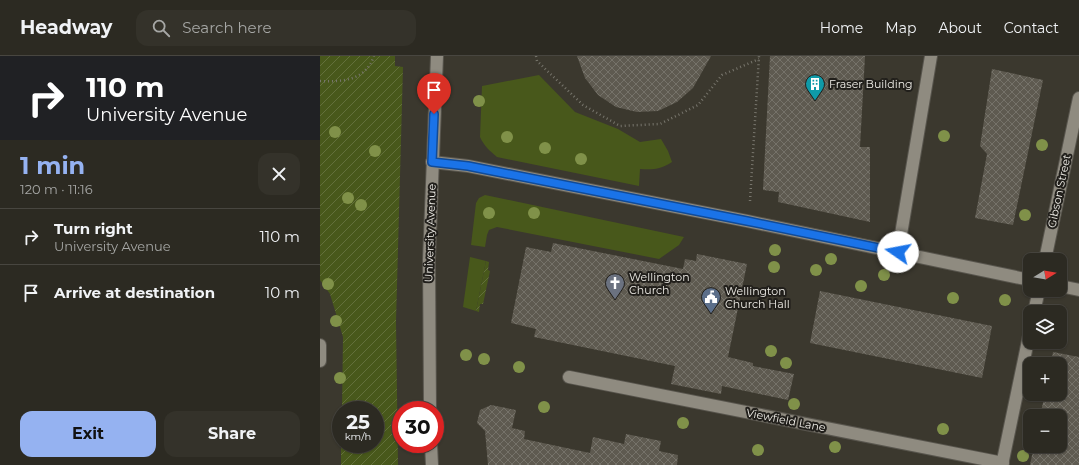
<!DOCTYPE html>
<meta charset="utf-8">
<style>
:root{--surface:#2c2a22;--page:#34322a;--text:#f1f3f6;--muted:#a6a7a5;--line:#484640;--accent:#95b2f1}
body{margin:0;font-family:Montserrat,sans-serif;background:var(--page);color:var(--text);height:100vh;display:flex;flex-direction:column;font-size:15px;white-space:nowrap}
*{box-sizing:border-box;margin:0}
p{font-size:13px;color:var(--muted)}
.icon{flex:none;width:22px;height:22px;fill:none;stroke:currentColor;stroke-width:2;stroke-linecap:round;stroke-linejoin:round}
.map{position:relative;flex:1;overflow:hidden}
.drawer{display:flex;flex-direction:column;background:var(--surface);width:320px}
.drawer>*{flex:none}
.hud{background:#202124;color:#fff;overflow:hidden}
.needle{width:26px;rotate:79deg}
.controls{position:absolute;left:703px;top:197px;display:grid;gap:8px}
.controls a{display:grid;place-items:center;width:44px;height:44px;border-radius:8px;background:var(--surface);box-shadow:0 1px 3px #0004,0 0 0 1px var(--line);font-size:20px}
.speed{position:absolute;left:12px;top:345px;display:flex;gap:8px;font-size:20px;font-weight:700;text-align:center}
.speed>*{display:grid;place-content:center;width:52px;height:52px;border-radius:50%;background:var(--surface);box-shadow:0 1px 3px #0004,0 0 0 1px var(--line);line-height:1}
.speed small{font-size:10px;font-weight:400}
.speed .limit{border:6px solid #d22;background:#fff;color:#111}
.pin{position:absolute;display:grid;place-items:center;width:34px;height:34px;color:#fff;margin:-41px -17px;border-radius:50% 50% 50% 0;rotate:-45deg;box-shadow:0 0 4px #0007}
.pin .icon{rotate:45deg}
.me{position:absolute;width:44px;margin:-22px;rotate:282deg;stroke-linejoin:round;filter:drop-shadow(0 0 3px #0008)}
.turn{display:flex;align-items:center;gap:14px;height:84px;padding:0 20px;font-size:18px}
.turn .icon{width:52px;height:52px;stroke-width:2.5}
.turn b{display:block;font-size:28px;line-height:34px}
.round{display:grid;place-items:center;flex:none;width:42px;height:42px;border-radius:12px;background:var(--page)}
.head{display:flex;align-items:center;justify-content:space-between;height:68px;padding:0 20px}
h1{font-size:24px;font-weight:700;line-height:30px;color:var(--accent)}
.button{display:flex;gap:8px;margin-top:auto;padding:8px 20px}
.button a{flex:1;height:46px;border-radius:12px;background:var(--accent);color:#111;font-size:16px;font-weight:700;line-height:46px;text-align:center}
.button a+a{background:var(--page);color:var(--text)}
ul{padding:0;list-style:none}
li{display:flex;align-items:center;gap:12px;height:56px;padding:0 20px;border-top:1px solid var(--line)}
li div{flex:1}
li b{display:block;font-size:15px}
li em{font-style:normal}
header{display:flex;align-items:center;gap:24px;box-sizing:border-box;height:56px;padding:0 20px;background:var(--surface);border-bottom:1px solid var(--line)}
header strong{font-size:19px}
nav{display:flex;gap:22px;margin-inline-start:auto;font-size:14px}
.search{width:280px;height:36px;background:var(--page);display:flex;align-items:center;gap:10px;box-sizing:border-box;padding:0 14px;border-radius:12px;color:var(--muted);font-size:15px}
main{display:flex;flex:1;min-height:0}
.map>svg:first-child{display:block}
.green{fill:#48581b}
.garden{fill:url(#garden-furrows)}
.building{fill:url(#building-cross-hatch)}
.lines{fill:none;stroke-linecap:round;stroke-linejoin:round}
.lane-casing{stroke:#58554d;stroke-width:14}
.street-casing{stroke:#58554d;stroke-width:14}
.secondary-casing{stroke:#58554d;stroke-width:14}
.path{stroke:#78766d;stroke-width:2.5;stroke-dasharray:1 3;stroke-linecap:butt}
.lane{stroke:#8f8b80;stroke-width:12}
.street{stroke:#8f8b80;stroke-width:12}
.secondary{stroke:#8f8b80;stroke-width:12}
.tree{fill:#809149}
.route-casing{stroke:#114b97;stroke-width:10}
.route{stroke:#1a73e8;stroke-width:7}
.labels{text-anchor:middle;stroke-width:4;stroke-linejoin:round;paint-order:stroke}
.poi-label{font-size:11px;fill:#f0eee8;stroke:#211f1b;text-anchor:start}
.street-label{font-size:11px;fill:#f0eee8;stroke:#211f1b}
</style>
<header>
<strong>Headway</strong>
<div class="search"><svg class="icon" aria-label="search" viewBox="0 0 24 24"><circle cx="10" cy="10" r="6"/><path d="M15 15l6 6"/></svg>Search here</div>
<nav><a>Home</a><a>Map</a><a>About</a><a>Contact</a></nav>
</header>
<main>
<section class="drawer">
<div class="hud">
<div class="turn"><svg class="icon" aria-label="right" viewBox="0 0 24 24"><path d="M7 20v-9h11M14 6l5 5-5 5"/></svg><div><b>110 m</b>University Avenue</div></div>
</div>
<div class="head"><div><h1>1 min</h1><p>120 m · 11:16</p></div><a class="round"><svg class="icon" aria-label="close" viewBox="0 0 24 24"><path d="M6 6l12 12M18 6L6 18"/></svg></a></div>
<ul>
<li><svg class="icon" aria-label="right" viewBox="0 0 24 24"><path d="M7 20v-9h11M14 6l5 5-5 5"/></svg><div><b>Turn right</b><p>University Avenue</p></div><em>110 m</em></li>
<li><svg class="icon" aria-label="arrive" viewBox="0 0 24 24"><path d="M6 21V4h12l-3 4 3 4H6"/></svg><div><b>Arrive at destination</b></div><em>10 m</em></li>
</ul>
<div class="button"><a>Exit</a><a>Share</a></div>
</section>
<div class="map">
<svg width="759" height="409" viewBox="0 0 759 409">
<defs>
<pattern id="garden-furrows" width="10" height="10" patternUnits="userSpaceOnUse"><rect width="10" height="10" fill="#48581b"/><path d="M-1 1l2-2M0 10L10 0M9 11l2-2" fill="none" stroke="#63703c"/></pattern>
<pattern id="building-cross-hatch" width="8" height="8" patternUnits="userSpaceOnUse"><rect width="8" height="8" fill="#5e5a50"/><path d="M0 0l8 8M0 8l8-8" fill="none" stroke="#757269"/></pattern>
</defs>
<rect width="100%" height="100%" fill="#3b382e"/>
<path class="green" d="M 219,19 L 255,56 L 298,73 L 320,86 L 341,83 L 348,95 L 352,106 C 341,113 334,114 320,113 L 319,130 L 177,101 C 170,95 164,90 160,81 L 162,30 Z
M 165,139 L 364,181 L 359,189 L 339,203 L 177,171 L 169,174 L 167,179 L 165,191 L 151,189 L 156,147 L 159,142 Z
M 150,201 L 166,205 L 156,255 L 143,251 Z"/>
<path class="garden" d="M 0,0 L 75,0 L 75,10 L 83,11 L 76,266 L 78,409 L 21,409 L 21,383 L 21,388 L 55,388 L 55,354 L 22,354 L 23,281 L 10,238 L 0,224 Z
M 166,205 L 169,206 L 168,214 L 170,215 L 163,248 L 160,248 L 159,256 L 156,255 Z"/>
<path class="building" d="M 257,0 L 391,0 L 373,32 L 357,46 L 338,55 L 317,56 L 296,51 L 278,39 L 265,22 Z
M 450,0 L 545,0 L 540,91 L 550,91 L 550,166 L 458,146 L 459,136 L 443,134 Z
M 672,13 L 723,24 L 693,169 L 655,162 L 667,98 L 660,90 Z
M 233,187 L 363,213 L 365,203 L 376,205 L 377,198 L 427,208 L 408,301 L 433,307 L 433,310 L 474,318 L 468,344 L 402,330 L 401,338 L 351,328 L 355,310 L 214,281 L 216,273 L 191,267 L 206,191 L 231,196 Z
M 500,235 L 672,270 L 662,322 L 490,287 Z
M 733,296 L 759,301 L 759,409 L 710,409 L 714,390 L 740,390 L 740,360 L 720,360 L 725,338 L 740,338 L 740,308 L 731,308 Z
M 171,349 L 196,354 L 192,372 L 205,375 L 204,383 L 270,397 L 273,381 L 304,388 L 306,378 L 341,385 L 339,395 L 358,399 L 357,409 L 168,409 L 165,375 L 157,367 L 160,354 Z"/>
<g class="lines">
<g class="lane-casing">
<path id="lane" d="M 578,196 L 611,0
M 0,289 L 0,305
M 249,321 L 683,407"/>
</g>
<g class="street-casing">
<path id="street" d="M 112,106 L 148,110 L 427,165 L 710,224
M 725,204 L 759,42
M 740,230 L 759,234
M 714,256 L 719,234
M 682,409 L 710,275"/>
</g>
<g class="secondary-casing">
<path id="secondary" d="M 110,354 L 109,204 L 117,0
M 111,388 L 112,409"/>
</g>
<path class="path" d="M 216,0 L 217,5 L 263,49 L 300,70 L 340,68 L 378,49 L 402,19 L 439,3
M 0,25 C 22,26 45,25 54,0
M 430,145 L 439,0"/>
<use href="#lane" class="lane"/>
<use href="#street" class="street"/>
<use href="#secondary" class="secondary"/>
</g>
<g class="tree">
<circle cx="159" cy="45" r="6"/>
<circle cx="15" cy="76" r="6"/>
<circle cx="624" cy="80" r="6"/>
<circle cx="187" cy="81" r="6"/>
<circle cx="722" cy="89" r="6"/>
<circle cx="225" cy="92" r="6"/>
<circle cx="55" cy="95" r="6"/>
<circle cx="261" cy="103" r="6"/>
<circle cx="28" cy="142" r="6"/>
<circle cx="41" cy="149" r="6"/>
<circle cx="169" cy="157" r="6"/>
<circle cx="214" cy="157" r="6"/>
<circle cx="705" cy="159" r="6"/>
<circle cx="455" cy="194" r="6"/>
<circle cx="511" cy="203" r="6"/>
<circle cx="454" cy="211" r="6"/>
<circle cx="496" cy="214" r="6"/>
<circle cx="564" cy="219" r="6"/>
<circle cx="8" cy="228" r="6"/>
<circle cx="541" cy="230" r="6"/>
<circle cx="633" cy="242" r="6"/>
<circle cx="685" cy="244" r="6"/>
<circle cx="16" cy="265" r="6"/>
<circle cx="451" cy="295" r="6"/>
<circle cx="146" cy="299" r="6"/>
<circle cx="164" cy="303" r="6"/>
<circle cx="466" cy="307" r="6"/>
<circle cx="199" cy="311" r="6"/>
<circle cx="20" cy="322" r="6"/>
<circle cx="474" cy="348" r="6"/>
<circle cx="224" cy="351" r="6"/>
<circle cx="363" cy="367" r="6"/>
<circle cx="623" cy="373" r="6"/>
<circle cx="515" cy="391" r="6"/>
<circle cx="438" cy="394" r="6"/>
<circle cx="703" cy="400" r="6"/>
</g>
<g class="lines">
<g class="route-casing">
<path id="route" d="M 114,58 L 112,106 L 148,110 L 163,113 L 427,165 L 578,196"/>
</g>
<use href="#route" class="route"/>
</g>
<defs>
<g id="building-pin" transform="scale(1)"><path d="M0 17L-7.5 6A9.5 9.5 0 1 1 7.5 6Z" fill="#0f9aa8" stroke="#211f1b"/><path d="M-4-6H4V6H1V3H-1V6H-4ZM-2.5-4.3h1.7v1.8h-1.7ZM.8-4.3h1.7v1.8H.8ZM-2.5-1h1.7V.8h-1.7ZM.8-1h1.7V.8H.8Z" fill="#fff"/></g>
<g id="church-pin" transform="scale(1)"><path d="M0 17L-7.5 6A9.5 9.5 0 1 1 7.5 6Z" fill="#6b7280" stroke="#211f1b"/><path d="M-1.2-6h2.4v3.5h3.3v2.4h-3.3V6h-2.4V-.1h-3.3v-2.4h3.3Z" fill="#fff"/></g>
<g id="civic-pin" transform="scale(1)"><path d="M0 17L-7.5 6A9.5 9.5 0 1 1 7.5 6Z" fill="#5c6f8a" stroke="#211f1b"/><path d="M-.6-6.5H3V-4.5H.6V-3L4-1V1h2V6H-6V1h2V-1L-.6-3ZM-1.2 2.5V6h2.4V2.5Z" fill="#fff"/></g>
</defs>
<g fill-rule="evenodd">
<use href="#building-pin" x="495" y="28"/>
<use href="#church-pin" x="295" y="227"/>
<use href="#civic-pin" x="391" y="241"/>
</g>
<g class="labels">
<g class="poi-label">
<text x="509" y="32">Fraser Building</text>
<text x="309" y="225">Wellington<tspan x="309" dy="13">Church</tspan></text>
<text x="405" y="239">Wellington<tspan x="405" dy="13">Church Hall</tspan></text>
</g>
<g class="street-label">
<text transform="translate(739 135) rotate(-78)" y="4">Gibson Street</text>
<text transform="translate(110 177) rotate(-88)" y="4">University Avenue</text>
<text transform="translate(466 364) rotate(11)" y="4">Viewfield Lane</text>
</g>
</g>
</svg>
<div class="controls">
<a><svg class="needle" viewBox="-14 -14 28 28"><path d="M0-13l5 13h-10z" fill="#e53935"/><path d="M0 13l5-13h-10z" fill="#a6a7a5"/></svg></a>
<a><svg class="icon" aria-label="layers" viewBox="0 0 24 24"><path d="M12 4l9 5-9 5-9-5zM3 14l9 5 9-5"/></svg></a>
<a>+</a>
<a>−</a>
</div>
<div class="speed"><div>25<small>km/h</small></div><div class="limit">30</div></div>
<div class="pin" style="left:114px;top:58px;background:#d93025"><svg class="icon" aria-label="arrive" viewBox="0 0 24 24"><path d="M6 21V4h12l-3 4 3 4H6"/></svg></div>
<svg class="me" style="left:578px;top:196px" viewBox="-20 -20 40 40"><circle r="19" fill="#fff"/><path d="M0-13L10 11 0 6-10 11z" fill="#1a73e8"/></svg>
</div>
</main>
